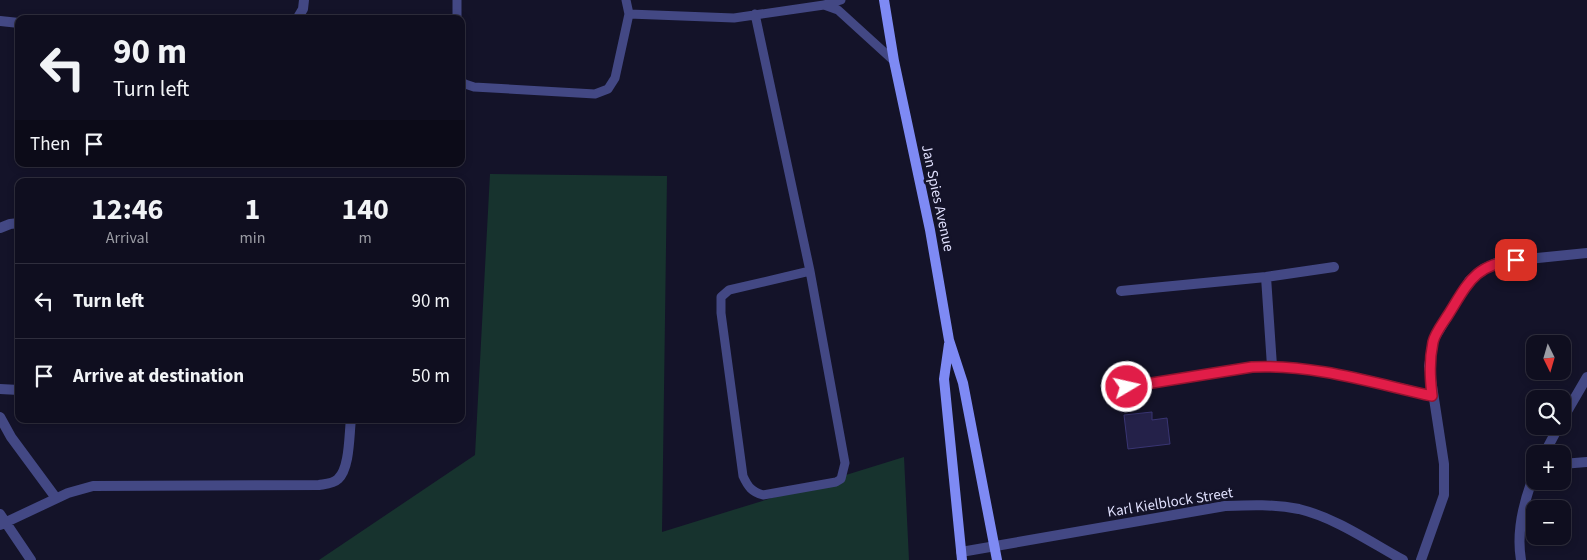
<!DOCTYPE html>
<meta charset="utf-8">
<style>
:root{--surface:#0f0e1f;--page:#1d1c2c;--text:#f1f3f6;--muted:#9b9ca4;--line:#2f2e3d}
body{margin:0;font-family:"Source Sans 3",sans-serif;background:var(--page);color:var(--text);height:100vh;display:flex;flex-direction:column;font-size:19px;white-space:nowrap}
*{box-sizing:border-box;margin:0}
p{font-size:16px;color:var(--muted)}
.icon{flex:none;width:28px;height:28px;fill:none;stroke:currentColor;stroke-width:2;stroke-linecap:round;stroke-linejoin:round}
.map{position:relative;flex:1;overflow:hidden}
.details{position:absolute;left:15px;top:178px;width:450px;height:245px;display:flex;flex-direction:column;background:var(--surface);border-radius:10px;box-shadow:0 2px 8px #0003,0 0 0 1px var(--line)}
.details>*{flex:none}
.guide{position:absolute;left:15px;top:15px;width:450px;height:152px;border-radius:10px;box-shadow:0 2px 8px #0003,0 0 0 1px var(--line);background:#0f0e1f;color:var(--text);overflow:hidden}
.needle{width:32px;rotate:175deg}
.tools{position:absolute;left:1526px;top:335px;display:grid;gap:10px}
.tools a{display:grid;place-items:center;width:45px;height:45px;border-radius:10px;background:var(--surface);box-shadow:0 2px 8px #0003,0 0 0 1px var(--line);font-size:25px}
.pin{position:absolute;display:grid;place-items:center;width:42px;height:42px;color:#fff;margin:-21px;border-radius:10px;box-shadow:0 2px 8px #0006}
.me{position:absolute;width:55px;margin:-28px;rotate:81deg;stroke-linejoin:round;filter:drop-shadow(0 0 4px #0008)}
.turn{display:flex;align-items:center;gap:18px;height:105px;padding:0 15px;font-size:22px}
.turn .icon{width:65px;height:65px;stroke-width:2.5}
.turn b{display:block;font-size:35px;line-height:42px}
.then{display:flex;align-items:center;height:48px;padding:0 15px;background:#0003;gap:10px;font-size:19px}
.eta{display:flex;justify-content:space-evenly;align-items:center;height:85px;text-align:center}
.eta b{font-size:30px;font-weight:700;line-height:35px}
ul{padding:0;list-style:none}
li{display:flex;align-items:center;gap:15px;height:75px;padding:0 15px;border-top:1px solid var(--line)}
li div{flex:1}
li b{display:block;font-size:19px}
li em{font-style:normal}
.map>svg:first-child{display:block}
.green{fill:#17332e}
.building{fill:#242149;stroke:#393573}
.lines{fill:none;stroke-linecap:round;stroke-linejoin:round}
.lane{stroke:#434884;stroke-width:9}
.street{stroke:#434884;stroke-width:10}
.secondary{stroke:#7e8af4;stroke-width:10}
.route-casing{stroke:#92132f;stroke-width:12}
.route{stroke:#e11d48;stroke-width:9}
.labels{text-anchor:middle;stroke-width:5;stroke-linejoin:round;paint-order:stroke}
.street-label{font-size:15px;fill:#dfdffc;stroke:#141329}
</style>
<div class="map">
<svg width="1587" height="560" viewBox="0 0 1587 560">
<rect width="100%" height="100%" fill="#141329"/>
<path class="green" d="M 490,174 L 667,176 L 662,532 L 904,457 L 909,560 L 319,560 L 475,455 Z"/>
<path class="building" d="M 1152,412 L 1152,420 L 1167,418 L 1170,444 L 1128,449 L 1124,415 Z"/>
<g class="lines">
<path class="lane" d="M 824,5 L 838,10 L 894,61
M 629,14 L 734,18 L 824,5 L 841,0
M 755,14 L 810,271 L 845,463 L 841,479 L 836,482 L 763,495 C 752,492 748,487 743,476 L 721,313 L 721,297 L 729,290 L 810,271
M 457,19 L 457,0
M 461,81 L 465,84 L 474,87 L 595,94 L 608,89 L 615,78 L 629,14 L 626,0"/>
<path class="street" d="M 297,19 L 303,9 L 304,0
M 0,21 L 19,23
M 0,228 L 10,224 L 19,223
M 1266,277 L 1272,366
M 1121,291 L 1266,277 L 1334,267
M 1127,387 L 1252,367 C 1314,364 1373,382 1433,396
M 0,389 L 19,390
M 0,417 L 11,437 L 56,498
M 1562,420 L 1587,377
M 1544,454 L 1559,426
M 1562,464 L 1587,462
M 0,514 L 31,560
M 0,525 L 68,493 L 93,486 L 319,485 C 325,484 333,484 338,479 C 350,468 349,435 351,419
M 961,552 L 1225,506 C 1250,505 1274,504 1299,509 C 1336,518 1370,542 1403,560
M 1421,560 L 1444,495 L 1444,464 L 1429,366 L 1434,339 L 1469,281 L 1483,269 L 1498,262 L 1587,253
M 1521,560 C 1516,531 1524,500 1535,473"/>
<path class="secondary" d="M 884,0 L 894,61 L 930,230 L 949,340 L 963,383 L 997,560
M 949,344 L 944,379 L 962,560"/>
</g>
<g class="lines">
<g class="route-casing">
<path id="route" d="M 1127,387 L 1252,367 C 1314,364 1373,383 1432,396 C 1430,377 1429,361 1433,342 C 1435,333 1443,323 1448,315 C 1468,283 1475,264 1516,260"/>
</g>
<use href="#route" class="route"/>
</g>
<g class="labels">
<g class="street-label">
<text transform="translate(938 198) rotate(78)" y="5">Jan Spies Avenue</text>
<text transform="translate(1170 502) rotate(-9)" y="5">Karl Kielblock Street</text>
</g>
</g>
</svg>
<div class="tools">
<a><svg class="needle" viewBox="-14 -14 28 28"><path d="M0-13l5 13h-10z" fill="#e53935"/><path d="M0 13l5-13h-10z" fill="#9b9ca4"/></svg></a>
<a><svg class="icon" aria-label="search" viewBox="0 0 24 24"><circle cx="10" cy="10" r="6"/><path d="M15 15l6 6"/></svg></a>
<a>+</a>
<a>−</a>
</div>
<div class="pin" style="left:1516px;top:260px;background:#d93025"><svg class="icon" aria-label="arrive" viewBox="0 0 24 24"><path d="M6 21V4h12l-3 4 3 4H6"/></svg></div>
<svg class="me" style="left:1127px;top:387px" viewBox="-20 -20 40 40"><circle r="17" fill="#e11d48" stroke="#fff" stroke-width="3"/><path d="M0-11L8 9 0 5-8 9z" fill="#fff"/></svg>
<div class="guide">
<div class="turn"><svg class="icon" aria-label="left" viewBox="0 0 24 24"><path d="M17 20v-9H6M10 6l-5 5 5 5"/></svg><div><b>90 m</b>Turn left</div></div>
<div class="then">Then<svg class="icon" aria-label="arrive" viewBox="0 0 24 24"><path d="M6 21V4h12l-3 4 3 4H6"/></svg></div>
</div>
<section class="details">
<div class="eta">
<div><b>12:46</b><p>Arrival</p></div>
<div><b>1</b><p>min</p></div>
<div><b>140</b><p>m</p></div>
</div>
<ul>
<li><svg class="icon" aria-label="left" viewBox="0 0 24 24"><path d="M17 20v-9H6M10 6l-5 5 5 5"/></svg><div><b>Turn left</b></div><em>90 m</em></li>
<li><svg class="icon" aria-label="arrive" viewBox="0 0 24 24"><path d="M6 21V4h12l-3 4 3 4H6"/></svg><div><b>Arrive at destination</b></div><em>50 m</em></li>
</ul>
</section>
</div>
